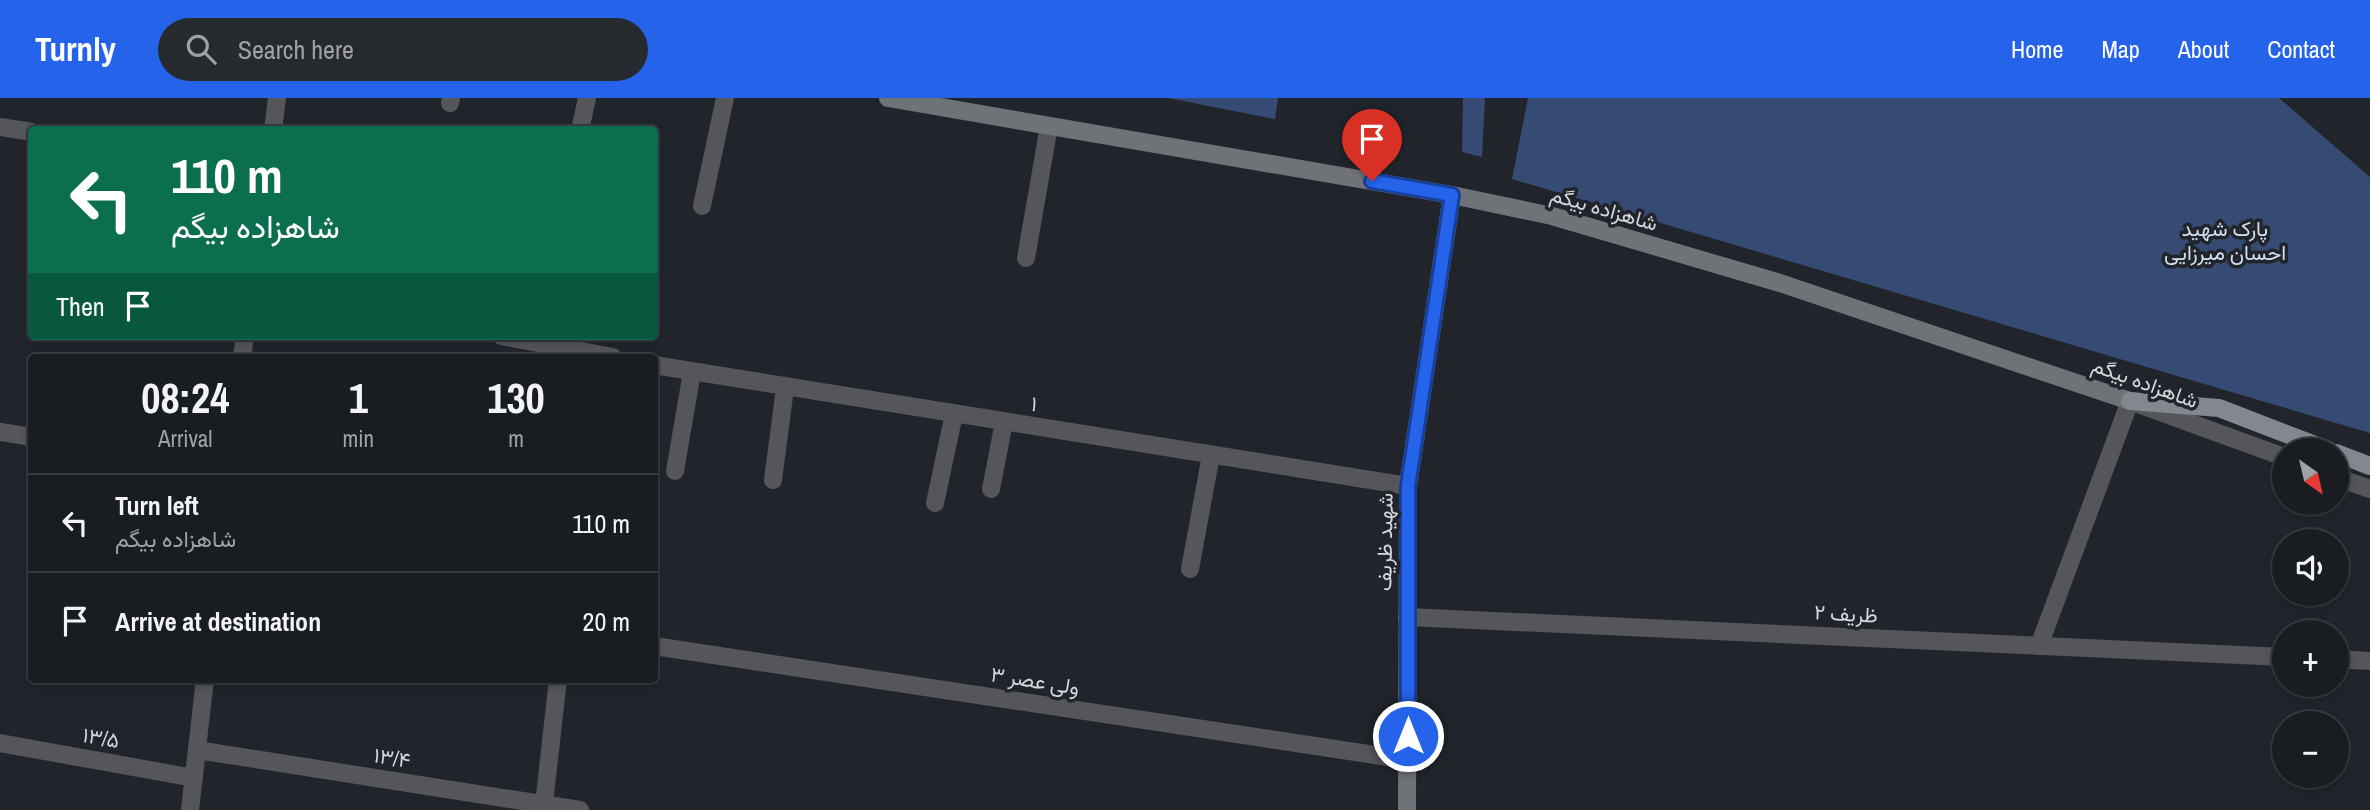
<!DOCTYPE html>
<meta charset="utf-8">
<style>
:root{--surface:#191c20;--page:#26292d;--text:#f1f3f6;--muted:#9fa1a5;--line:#373a3e;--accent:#2563eb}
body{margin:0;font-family:"Archivo Narrow",Vazirmatn,sans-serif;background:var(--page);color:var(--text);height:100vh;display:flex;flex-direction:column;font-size:26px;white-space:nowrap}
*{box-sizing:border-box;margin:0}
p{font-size:23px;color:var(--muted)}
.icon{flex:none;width:38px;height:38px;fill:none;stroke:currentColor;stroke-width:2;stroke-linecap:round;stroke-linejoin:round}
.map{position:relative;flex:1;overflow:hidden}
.drawer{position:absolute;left:28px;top:256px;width:630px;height:329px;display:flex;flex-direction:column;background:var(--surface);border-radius:7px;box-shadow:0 4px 10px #0003,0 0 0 2px var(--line)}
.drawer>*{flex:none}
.guide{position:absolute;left:28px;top:28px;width:630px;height:214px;border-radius:7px;box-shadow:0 4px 10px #0003,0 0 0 2px var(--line);background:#0b6e4f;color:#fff;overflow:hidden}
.needle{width:46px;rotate:146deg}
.controls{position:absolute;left:2272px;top:340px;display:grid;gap:14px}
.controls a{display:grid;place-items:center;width:77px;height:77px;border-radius:50%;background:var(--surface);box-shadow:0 4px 10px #0003,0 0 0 2px var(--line);font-size:35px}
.pin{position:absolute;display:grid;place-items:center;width:60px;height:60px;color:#fff;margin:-72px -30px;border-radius:50% 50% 50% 0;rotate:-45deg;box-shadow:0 0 7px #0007}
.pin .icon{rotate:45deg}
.me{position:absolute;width:77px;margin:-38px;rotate:0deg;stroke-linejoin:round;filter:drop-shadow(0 0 5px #0008)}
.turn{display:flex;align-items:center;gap:24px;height:147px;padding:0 28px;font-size:32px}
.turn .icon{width:91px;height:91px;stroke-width:2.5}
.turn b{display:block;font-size:49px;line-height:60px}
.then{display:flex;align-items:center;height:66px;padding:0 28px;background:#0003;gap:14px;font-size:26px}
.eta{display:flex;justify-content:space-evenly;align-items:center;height:119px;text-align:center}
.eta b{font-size:42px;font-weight:800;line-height:49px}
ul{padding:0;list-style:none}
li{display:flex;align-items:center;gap:21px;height:98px;padding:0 28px;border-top:2px solid var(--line)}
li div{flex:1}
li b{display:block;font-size:26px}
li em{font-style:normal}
header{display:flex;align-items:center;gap:42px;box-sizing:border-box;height:98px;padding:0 35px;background:var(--accent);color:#fff}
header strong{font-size:33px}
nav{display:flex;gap:38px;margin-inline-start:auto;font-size:24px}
.search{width:490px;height:63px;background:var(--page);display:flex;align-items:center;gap:18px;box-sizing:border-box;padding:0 24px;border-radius:38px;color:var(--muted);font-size:26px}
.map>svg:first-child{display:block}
.green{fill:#364b73}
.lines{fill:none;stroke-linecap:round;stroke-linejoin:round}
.street{stroke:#545659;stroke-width:18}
.secondary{stroke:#6f7277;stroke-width:18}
.primary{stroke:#83878e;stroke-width:18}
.route-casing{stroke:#184099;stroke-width:18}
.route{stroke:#2563eb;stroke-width:12}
.labels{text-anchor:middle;stroke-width:7;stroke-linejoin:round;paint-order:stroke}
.street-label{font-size:21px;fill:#d3d6da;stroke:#21252b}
.park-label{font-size:21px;fill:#d5dff2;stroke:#21252b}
</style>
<header>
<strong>Turnly</strong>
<div class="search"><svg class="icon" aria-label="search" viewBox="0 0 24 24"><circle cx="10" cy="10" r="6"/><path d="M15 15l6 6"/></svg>Search here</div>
<nav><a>Home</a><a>Map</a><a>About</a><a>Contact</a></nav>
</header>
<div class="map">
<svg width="2370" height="712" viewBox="0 0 2370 712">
<rect width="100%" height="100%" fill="#21252b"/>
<path class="green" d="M 1168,0 L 1278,0 L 1275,21 Z
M 1463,0 L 1485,0 L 1482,59 L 1462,54 Z
M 1528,0 L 2279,0 L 2370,79 L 2370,335 L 1512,81 Z"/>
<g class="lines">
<path class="street" d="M 450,5 L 451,0
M 0,29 L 32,34
M 273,32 L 277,0
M 580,32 L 587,0
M 702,108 L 725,0
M 1026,160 L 1049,28
M 501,238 L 613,259
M 242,259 L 245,238
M 654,267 L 1408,388
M 0,334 L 32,339
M 675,373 L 692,274
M 2336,379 L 2370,391
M 773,382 L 785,290
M 991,391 L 1004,324
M 935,405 L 954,316
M 1190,471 L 1211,357
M 1407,519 L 2284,559
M 654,548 L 1408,662
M 2039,548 L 2130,303 L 2284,359
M 2336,561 L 2370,563
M 0,645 L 194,680
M 197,652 L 580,712
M 544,706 L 558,581
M 190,712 L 205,581"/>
<path class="secondary" d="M 888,0 L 1452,97 L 1552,118 L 1780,185 L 2130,303
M 1407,712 L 1408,388 L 1452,97"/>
<path class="primary" d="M 2130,303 L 2219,310 L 2328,352
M 2336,355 L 2370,368"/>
</g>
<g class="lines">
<g class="route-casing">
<path id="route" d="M 1372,83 L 1452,97 L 1408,388 L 1408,638"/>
</g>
<use href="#route" class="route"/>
</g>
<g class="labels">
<g class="street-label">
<text transform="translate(1604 111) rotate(16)" y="7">شاهزاده بیگم</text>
<text transform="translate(2145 285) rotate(20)" y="7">شاهزاده بیگم</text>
<text transform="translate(1034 306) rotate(9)" y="7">۱</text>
<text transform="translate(1385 444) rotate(-89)" y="7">شهید ظریف</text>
<text transform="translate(1846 516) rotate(3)" y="7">ظریف ۲</text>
<text transform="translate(1035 583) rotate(9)" y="7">ولی عصر ۳</text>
<text transform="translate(101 640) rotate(10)" y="7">۱۳/۵</text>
<text transform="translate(392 660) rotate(9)" y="7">۱۳/۴</text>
</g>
<g class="park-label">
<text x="2225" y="138">پارک شهید<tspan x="2225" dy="24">احسان میرزایی</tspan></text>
</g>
</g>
</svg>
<div class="controls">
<a><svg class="needle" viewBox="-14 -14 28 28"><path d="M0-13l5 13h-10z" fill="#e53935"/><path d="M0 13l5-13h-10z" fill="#9fa1a5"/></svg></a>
<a><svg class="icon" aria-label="sound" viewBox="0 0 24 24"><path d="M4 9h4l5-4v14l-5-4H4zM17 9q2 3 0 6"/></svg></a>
<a>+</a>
<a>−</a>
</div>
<div class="pin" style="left:1372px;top:83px;background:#d93025"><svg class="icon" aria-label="arrive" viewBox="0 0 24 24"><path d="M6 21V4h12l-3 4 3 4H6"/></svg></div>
<svg class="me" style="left:1408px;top:638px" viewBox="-20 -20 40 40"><circle r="17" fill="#2563eb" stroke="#fff" stroke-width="3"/><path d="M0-11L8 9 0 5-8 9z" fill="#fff"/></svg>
<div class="guide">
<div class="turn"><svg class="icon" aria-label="left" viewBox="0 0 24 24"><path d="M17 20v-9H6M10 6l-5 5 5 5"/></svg><div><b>110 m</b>شاهزاده بیگم</div></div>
<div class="then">Then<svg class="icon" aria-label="arrive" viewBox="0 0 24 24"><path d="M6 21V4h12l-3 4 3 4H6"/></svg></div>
</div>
<section class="drawer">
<div class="eta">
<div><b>08:24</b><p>Arrival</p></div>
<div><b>1</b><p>min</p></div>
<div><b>130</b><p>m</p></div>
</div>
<ul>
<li><svg class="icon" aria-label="left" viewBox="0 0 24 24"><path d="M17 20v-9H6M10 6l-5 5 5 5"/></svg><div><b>Turn left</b><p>شاهزاده بیگم</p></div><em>110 m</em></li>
<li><svg class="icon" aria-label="arrive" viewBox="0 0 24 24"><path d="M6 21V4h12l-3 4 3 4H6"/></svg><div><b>Arrive at destination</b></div><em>20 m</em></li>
</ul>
</section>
</div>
